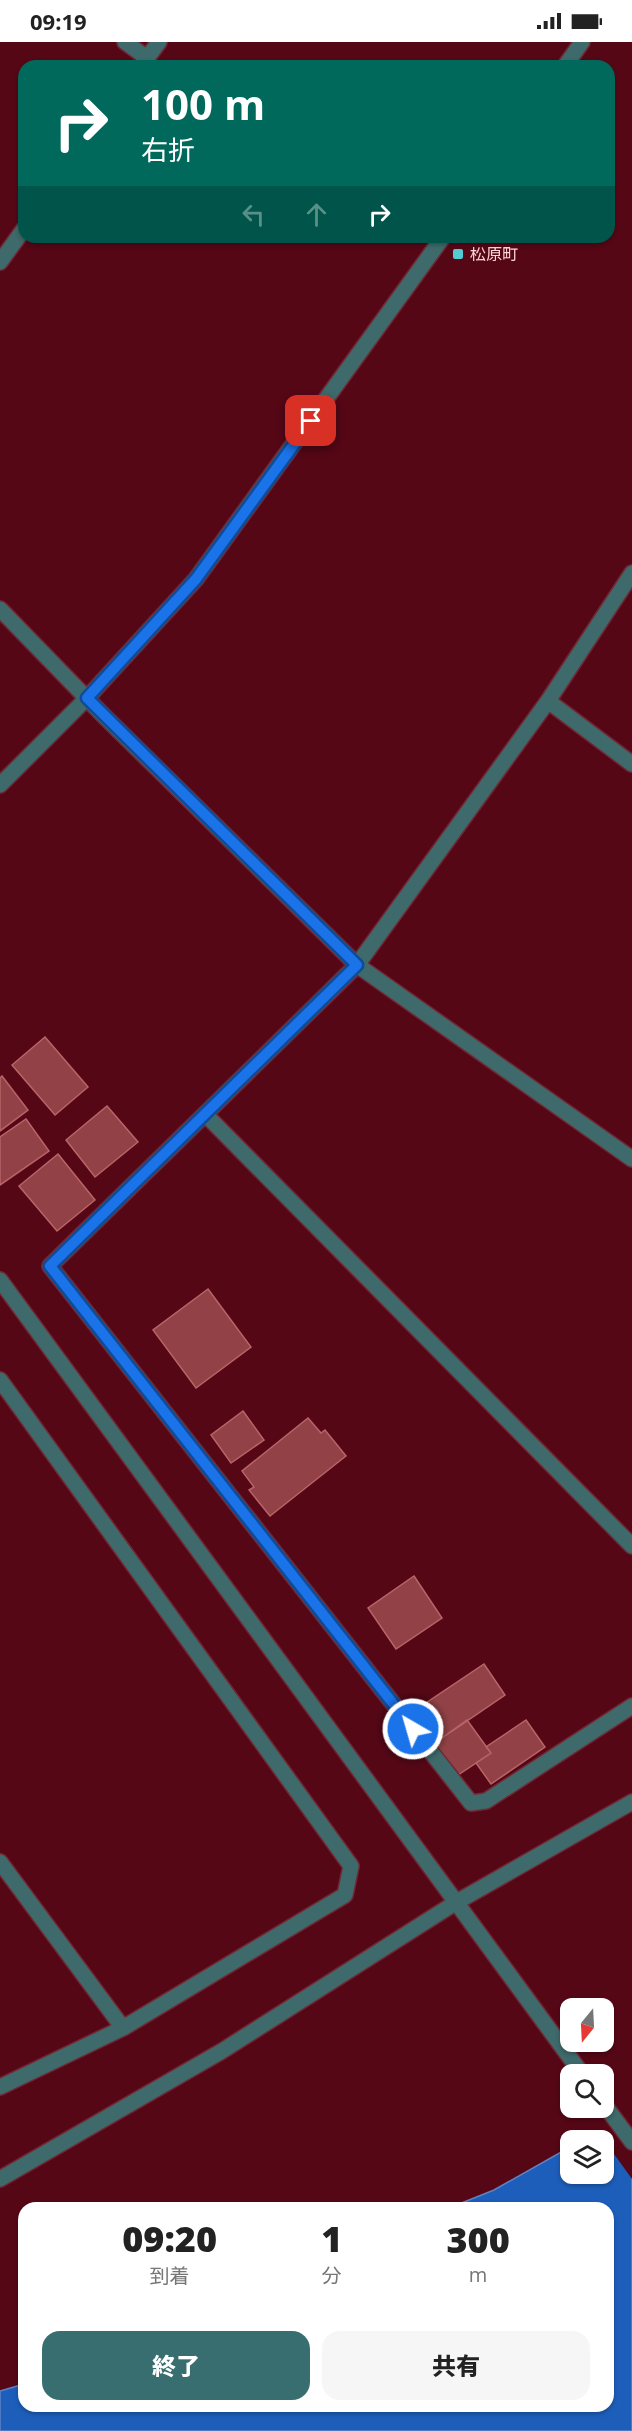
<!DOCTYPE html>
<html lang="ja">
<meta charset="utf-8">
<style>
:root{--surface:#fff;--page:#f6f6f6;--text:#222;--muted:#767676;--accent:#386e70}
body{margin:0;font-family:"Open Sans","Noto Sans JP",sans-serif;background:var(--page);color:var(--text);height:100vh;display:flex;flex-direction:column;font-size:22px;white-space:nowrap}
*{box-sizing:border-box;margin:0}
p{font-size:20px;color:var(--muted)}
.icon{flex:none;width:33px;height:33px;fill:none;stroke:currentColor;stroke-width:2;stroke-linecap:round;stroke-linejoin:round}
.map{position:relative;flex:1;overflow:hidden}
.drawer{position:absolute;left:18px;top:2160px;width:596px;height:210px;display:flex;flex-direction:column;background:var(--surface);border-radius:18px;box-shadow:0 2px 4px #0004}
.drawer>*{flex:none}
.guide{position:absolute;left:18px;top:18px;width:597px;height:183px;border-radius:18px;box-shadow:0 2px 4px #0004;background:#00695c;color:#fff;overflow:hidden}
.needle{width:39px;rotate:198deg}
.buttons{position:absolute;left:560px;top:1956px;display:grid;gap:12px}
.buttons a{display:grid;place-items:center;width:54px;height:54px;border-radius:12px;background:var(--surface);box-shadow:0 2px 4px #0004;font-size:30px}
.pin{position:absolute;display:grid;place-items:center;width:51px;height:51px;color:#fff;margin:-26px;border-radius:12px;box-shadow:0 3px 9px #0006}
.me{position:absolute;width:66px;margin:-33px;rotate:322deg;stroke-linejoin:round;filter:drop-shadow(0 0 4px #0008)}
.turn{display:flex;align-items:center;gap:21px;height:126px;padding:0 24px;font-size:27px}
.turn .icon{width:78px;height:78px;stroke-width:2.5}
.turn b{display:block;font-size:42px;line-height:51px}
.lanes{display:flex;align-items:center;height:57px;padding:0 24px;background:#0003;justify-content:center;gap:30px;direction:ltr}
.lanes .off{opacity:.35}
.eta{display:flex;justify-content:space-evenly;align-items:center;height:102px;text-align:center}
.eta b{font-size:36px;font-weight:800;line-height:42px}
.primary-button{display:flex;gap:12px;margin-top:auto;padding:12px 24px}
.primary-button a{flex:1;height:69px;border-radius:18px;background:var(--accent);color:#fff;font-size:24px;font-weight:800;line-height:69px;text-align:center}
.primary-button a+a{background:var(--page);color:var(--text)}
.status{display:flex;justify-content:space-between;align-items:center;height:42px;padding:0 30px;background:var(--surface);direction:ltr}
.status svg{height:16px;fill:currentColor}
.map>svg:first-child{display:block}
.water{fill:#1d5ebb;stroke:#6082c3;stroke-width:1.5}
.pier{fill:#550716}
.building{fill:#924247;stroke:#b86468;stroke-width:1.5}
.lines{fill:none;stroke-linecap:round;stroke-linejoin:round}
.minor-casing{stroke:#702835;stroke-width:18}
.minor{stroke:#3e6a6b;stroke-width:15}
.route-casing{stroke:#114b97;stroke-width:15}
.route{stroke:#1a73e8;stroke-width:10}
.poi-dot{fill:#52ccd0;stroke:#550716;stroke-width:2}
.labels{text-anchor:middle;stroke-width:5;stroke-linejoin:round;paint-order:stroke}
.poi-label{font-size:16px;fill:#fcd5d5;stroke:#550716;text-anchor:start}
</style>
<div class="status"><b>09:19</b><svg viewBox="0 0 49 12"><path d="M0 12V9h3v3zM5 12V6h3v6zM10 12V3h3v9zM15 12V0h3v12zM26 1h20v11H26zM47 4h2v5h-2z"/></svg></div>
<div class="map">
<svg width="632" height="2389" viewBox="0 0 632 2389">
<rect width="100%" height="100%" fill="#550716"/>
<path class="water" d="M 632,2071 L 632,2389 L 0,2389 L 0,2349 L 24,2342 L 24,2364 L 608,2364 L 608,2166 L 449,2166 L 494,2148 L 570,2105 L 570,2132 L 603,2132 L 603,2098 L 582,2098 Z"/>
<path class="pier" d="M 632,2068 L 632,2137 L 596,2087 Z"/>
<path class="building" d="M 45,995 L 88,1045 L 55,1073 L 12,1023 Z
M 2,1034 L 28,1068 L 0,1089 L 0,1036 Z
M 107,1064 L 138,1100 L 95,1135 L 66,1098 Z
M 26,1077 L 49,1109 L 0,1143 L 0,1095 Z
M 58,1112 L 95,1158 L 57,1189 L 19,1144 Z
M 208,1247 L 251,1305 L 196,1346 L 153,1288 Z
M 243,1369 L 264,1398 L 231,1421 L 211,1393 Z
M 308,1376 L 321,1391 L 325,1388 L 346,1414 L 270,1474 L 249,1448 L 254,1445 L 242,1429 Z
M 414,1534 L 442,1576 L 396,1607 L 368,1566 Z
M 484,1622 L 505,1653 L 442,1696 L 420,1665 Z
M 467,1678 L 491,1711 L 458,1733 L 435,1701 Z
M 526,1678 L 545,1705 L 491,1742 L 476,1721 L 491,1711 L 486,1705 Z"/>
<g class="lines">
<g class="minor-casing">
<path id="minor" d="M 125,0 L 147,16
M 141,24 L 159,0
M 565,24 L 582,0
M 0,220 L 24,187
M 632,531 L 548,659 L 357,923 L 50,1224 L 471,1761 L 486,1759 L 632,1664
M 0,567 L 102,672 L 357,923 L 632,1117
M 548,659 L 632,722
M 0,743 L 87,656 L 196,537 L 443,195
M 206,1073 L 632,1504
M 0,1238 L 582,2032
M 0,1338 L 351,1824 L 345,1853 L 123,1986 L 0,2045
M 0,1820 L 123,1986
M 603,2061 L 632,2100
M 0,2137 L 222,2009 L 455,1861 L 632,1760"/>
</g>
<use href="#minor" class="minor"/>
</g>
<g class="lines">
<g class="route-casing">
<path id="route" d="M 311,379 L 196,537 L 87,656 L 357,923 L 50,1224 L 413,1687"/>
</g>
<use href="#route" class="route"/>
</g>
<rect class="poi-dot" x="452" y="206" width="12" height="12" rx="3"/>
<g class="labels">
<g class="poi-label">
<text x="470" y="218">松原町</text>
</g>
</g>
</svg>
<div class="buttons">
<a><svg class="needle" viewBox="-14 -14 28 28"><path d="M0-13l5 13h-10z" fill="#e53935"/><path d="M0 13l5-13h-10z" fill="#767676"/></svg></a>
<a><svg class="icon" aria-label="search" viewBox="0 0 24 24"><circle cx="10" cy="10" r="6"/><path d="M15 15l6 6"/></svg></a>
<a><svg class="icon" aria-label="layers" viewBox="0 0 24 24"><path d="M12 4l9 5-9 5-9-5zM3 14l9 5 9-5"/></svg></a>
</div>
<div class="pin" style="left:311px;top:379px;background:#d93025"><svg class="icon" aria-label="arrive" viewBox="0 0 24 24"><path d="M6 21V4h12l-3 4 3 4H6"/></svg></div>
<svg class="me" style="left:413px;top:1687px" viewBox="-20 -20 40 40"><circle r="17" fill="#1a73e8" stroke="#fff" stroke-width="3"/><path d="M0-11L8 9 0 5-8 9z" fill="#fff"/></svg>
<div class="guide">
<div class="turn"><svg class="icon" aria-label="right" viewBox="0 0 24 24"><path d="M7 20v-9h11M14 6l5 5-5 5"/></svg><div><b>100 m</b>右折</div></div>
<div class="lanes"><svg class="icon off" aria-label="left" viewBox="0 0 24 24"><path d="M17 20v-9H6M10 6l-5 5 5 5"/></svg><svg class="icon off" aria-label="ahead" viewBox="0 0 24 24"><path d="M12 20V5M6 11l6-6 6 6"/></svg><svg class="icon" aria-label="right" viewBox="0 0 24 24"><path d="M7 20v-9h11M14 6l5 5-5 5"/></svg></div>
</div>
<section class="drawer">
<div class="eta">
<div><b>09:20</b><p>到着</p></div>
<div><b>1</b><p>分</p></div>
<div><b>300</b><p>m</p></div>
</div>
<div class="primary-button"><a>終了</a><a>共有</a></div>
</section>
</div>
